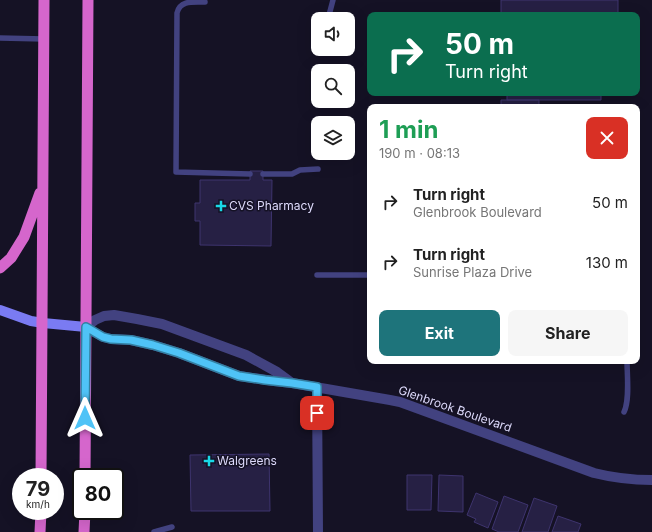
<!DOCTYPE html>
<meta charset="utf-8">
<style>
:root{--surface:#fff;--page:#f6f6f6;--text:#222;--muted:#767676;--accent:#1e747b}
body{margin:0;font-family:Inter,sans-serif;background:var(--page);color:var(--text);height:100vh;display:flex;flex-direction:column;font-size:15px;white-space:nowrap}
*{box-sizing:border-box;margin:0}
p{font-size:13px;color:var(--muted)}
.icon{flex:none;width:22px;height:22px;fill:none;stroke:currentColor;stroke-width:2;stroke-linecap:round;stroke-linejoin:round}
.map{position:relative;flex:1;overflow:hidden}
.drawer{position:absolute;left:367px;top:104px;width:273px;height:260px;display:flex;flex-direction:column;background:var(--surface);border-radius:8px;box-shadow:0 4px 16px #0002}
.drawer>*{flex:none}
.top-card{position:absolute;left:367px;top:12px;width:273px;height:84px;border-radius:8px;box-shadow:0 4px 16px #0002;background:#0b6e4f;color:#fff;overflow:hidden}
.tools{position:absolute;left:311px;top:12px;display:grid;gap:8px}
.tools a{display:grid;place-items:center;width:44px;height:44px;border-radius:8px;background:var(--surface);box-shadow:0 4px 16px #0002;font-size:20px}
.speed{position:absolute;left:12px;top:468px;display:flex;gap:8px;font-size:20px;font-weight:700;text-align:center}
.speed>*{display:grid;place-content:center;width:52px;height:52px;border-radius:50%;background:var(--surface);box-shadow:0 4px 16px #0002;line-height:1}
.speed small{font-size:10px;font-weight:400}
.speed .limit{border:2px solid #111;border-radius:6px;background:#fff;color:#111}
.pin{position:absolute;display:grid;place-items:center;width:34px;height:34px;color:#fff;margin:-17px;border-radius:8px;box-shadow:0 2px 6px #0006}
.me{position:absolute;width:44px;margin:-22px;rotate:0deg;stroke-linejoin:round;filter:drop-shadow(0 0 3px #0008)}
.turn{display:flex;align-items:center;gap:14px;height:84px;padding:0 12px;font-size:18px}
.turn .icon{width:52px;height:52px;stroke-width:2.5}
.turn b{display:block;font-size:28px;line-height:34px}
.round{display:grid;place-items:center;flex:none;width:42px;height:42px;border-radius:8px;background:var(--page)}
.headline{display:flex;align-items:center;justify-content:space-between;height:68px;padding:0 12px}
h1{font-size:24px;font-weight:700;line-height:30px;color:#1e9e55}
.cta{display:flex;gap:8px;margin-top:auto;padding:8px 12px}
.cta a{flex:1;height:46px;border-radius:8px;background:var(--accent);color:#fff;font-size:16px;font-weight:700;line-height:46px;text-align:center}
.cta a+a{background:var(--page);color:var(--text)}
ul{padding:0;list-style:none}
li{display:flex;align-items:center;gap:12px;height:60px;padding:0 12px}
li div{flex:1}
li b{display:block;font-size:15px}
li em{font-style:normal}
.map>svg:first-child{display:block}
.building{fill:#262044;stroke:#3e346e}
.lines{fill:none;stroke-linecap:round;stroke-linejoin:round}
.service{stroke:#424280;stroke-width:5.5}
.minor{stroke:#424280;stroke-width:10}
.secondary{stroke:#7a7bf2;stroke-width:10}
.trunk{stroke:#d566cc;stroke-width:11}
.route-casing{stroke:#337fa1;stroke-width:10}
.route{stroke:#4fc3f7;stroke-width:7}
.poi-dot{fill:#19d9e8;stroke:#151225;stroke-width:1.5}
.labels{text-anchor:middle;stroke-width:3;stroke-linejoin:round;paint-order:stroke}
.poi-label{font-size:12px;fill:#dddafb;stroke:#151225;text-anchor:start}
.street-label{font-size:12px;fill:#dddafb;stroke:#151225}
</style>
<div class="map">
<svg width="652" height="532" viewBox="0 0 652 532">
<rect width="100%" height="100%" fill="#151225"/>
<path class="building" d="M 501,0 L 618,0 L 618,15 L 501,15 Z
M 507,93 L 601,93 L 601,100 L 507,100 Z
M 501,100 L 539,100 L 539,107 L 501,107 Z
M 250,171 L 263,171 L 263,180 L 272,180 L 271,246 L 200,245 L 200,221 L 195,221 L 195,203 L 200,203 L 200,180 L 250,180 Z
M 269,454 L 270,511 L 191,511 L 190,455 Z
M 407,475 L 432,475 L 431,510 L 407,510 Z
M 439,475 L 463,476 L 463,512 L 438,511 Z
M 476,493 L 498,502 L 488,528 L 474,522 L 476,519 L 467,515 Z
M 504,496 L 528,505 L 518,532 L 499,532 L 492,529 Z
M 534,498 L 557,506 L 548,532 L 522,532 Z
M 558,516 L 581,524 L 578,532 L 552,532 Z"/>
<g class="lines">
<path class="service" d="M 205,2 C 193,2 180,0 177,13 L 176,172 L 250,174
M 328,19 L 333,0
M 0,38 L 44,39
M 263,174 L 292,174 L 300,170 L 318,169
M 317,275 L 370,275
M 624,412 C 630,400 627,375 627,361
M 154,532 L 172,527"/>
<path class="minor" d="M 292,383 L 277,372 L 246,355 L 162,324 L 137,319 L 114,315 L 104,316 L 95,320 L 86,327 L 94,332 L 103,337 L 111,339 L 131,340 L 153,345 L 179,353 L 239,376 L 274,381 L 292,383 L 390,400 L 400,402 L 594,473 C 614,478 631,480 652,480
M 317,387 L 318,532"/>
<path class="secondary" d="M 0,310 L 31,321 L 43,323 L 86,327"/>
<path class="trunk" d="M 0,268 L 11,258 L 24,237 L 40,193
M 41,477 L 44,0
M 85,477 L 88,0
M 40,532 L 41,511
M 84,532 L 85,511"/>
</g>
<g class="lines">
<g class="route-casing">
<path id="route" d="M 85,418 L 86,327 L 103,337 L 111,339 L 131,340 L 153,345 L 179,353 L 239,376 L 265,380 L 292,383 L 317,387 L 317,413"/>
</g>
<use href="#route" class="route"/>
</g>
<g class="poi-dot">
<path d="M219 200h4v4h4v4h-4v4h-4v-4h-4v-4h4z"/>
<path d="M207 455h4v4h4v4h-4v4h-4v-4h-4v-4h4z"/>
</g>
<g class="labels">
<g class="poi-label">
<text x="229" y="210">CVS Pharmacy</text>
<text x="217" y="465">Walgreens</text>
</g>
<g class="street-label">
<text transform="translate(455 409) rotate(19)" y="4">Glenbrook Boulevard</text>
</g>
</g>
</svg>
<div class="tools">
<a><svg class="icon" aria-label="sound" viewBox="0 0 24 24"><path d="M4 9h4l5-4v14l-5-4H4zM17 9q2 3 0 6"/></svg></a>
<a><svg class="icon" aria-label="search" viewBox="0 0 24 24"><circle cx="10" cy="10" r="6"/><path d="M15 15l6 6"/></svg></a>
<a><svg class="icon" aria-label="layers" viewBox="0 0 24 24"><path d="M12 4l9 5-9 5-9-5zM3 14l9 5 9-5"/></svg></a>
</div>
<div class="speed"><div>79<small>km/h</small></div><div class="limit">80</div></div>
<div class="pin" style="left:317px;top:413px;background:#d93025"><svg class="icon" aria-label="arrive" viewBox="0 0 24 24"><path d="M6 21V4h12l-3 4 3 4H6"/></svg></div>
<svg class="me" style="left:85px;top:418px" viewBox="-20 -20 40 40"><path d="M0-17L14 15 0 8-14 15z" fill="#4fc3f7" stroke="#fff" stroke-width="4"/></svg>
<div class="top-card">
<div class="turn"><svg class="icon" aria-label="right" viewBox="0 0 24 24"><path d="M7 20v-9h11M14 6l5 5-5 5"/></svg><div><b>50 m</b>Turn right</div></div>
</div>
<section class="drawer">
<div class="headline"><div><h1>1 min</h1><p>190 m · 08:13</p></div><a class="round" style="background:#d93025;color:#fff"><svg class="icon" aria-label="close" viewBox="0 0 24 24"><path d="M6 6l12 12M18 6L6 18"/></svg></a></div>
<ul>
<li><svg class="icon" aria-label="right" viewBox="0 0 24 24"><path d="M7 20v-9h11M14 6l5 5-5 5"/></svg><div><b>Turn right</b><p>Glenbrook Boulevard</p></div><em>50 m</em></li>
<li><svg class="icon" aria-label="right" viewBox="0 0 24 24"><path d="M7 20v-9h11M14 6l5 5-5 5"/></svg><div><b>Turn right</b><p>Sunrise Plaza Drive</p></div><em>130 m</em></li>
</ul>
<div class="cta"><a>Exit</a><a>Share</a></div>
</section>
</div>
